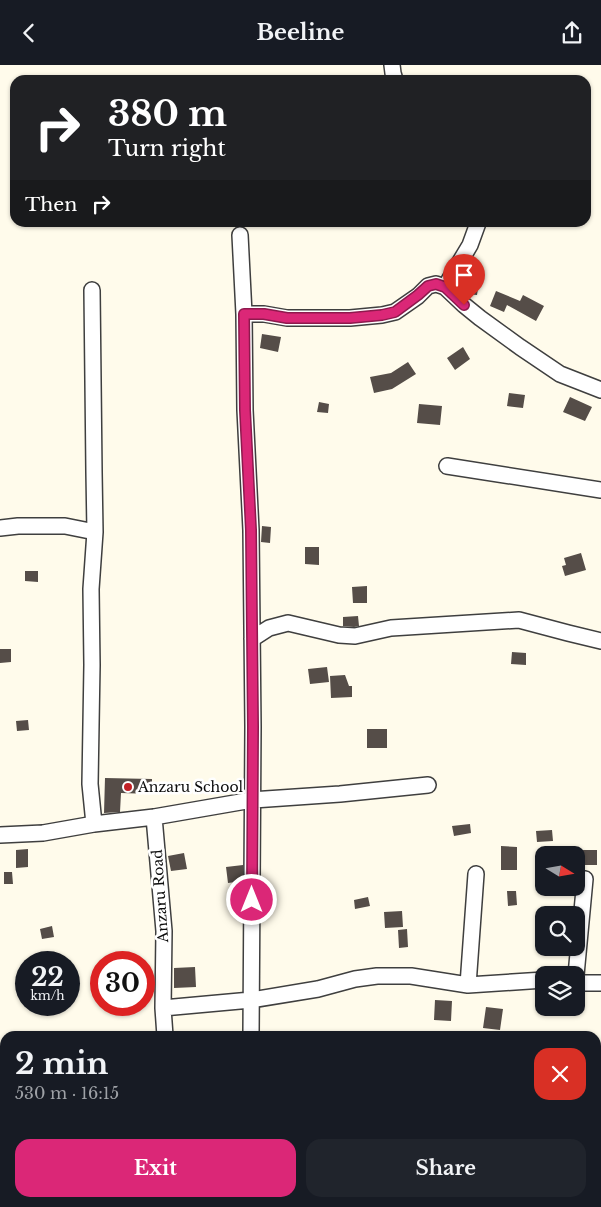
<!DOCTYPE html>
<meta charset="utf-8">
<style>
:root{--surface:#171b24;--page:#20242c;--text:#f1f3f6;--muted:#9ea1a6;--accent:#db2777}
body{margin:0;font-family:"Libre Baskerville",serif;background:var(--page);color:var(--text);height:100vh;display:flex;flex-direction:column;font-size:19px;white-space:nowrap}
*{box-sizing:border-box;margin:0}
p{font-size:16px;color:var(--muted)}
.icon{flex:none;width:28px;height:28px;fill:none;stroke:currentColor;stroke-width:2;stroke-linecap:round;stroke-linejoin:round}
.map{position:relative;flex:1;overflow:hidden}
.drawer{position:absolute;left:0px;top:966px;width:601px;height:176px;display:flex;flex-direction:column;background:var(--surface);border-radius:15px 15px 0 0;box-shadow:0 1px 4px #0004}
.drawer>*{flex:none}
.guide{position:absolute;left:10px;top:10px;width:581px;height:152px;border-radius:15px;box-shadow:0 1px 4px #0004;background:#202124;color:#fff;overflow:hidden}
.needle{width:32px;rotate:101deg}
.buttons{position:absolute;left:535px;top:781px;display:grid;gap:10px}
.buttons a{display:grid;place-items:center;width:50px;height:50px;border-radius:10px;background:var(--surface);box-shadow:0 1px 4px #0004;font-size:25px}
.speed{position:absolute;left:15px;top:886px;display:flex;gap:10px;font-size:25px;font-weight:700;text-align:center}
.speed>*{display:grid;place-content:center;width:65px;height:65px;border-radius:50%;background:var(--surface);box-shadow:0 1px 4px #0004;line-height:1}
.speed small{font-size:12px;font-weight:400}
.speed .limit{border:8px solid #d22;background:#fff;color:#111}
.pin{position:absolute;display:grid;place-items:center;width:42px;height:42px;color:#fff;margin:-51px -21px;border-radius:50% 50% 50% 0;rotate:-45deg;box-shadow:0 0 5px #0007}
.pin .icon{rotate:45deg}
.me{position:absolute;width:55px;margin:-28px;rotate:0deg;stroke-linejoin:round;filter:drop-shadow(0 0 4px #0008)}
.turn{display:flex;align-items:center;gap:18px;height:105px;padding:0 15px;font-size:22px}
.turn .icon{width:65px;height:65px;stroke-width:2.5}
.turn b{display:block;font-size:35px;line-height:42px}
.then{display:flex;align-items:center;height:48px;padding:0 15px;background:#0003;gap:10px;font-size:19px}
.round{display:grid;place-items:center;flex:none;width:52px;height:52px;border-radius:15px;background:var(--page)}
.head{display:flex;align-items:center;justify-content:space-between;height:85px;padding:0 15px}
h1{font-size:30px;font-weight:800;line-height:38px}
.action{display:flex;gap:10px;margin-top:auto;padding:10px 15px}
.action a{flex:1;height:58px;border-radius:15px;background:var(--accent);color:#fff;font-size:20px;font-weight:800;line-height:58px;text-align:center}
.action a+a{background:var(--page);color:var(--text)}
header{display:flex;justify-content:space-between;align-items:center;height:65px;padding:0 15px;background:var(--surface);font-size:22px;font-weight:800}
.map>svg:first-child{display:block}
.lines{fill:none;stroke-linecap:round;stroke-linejoin:round}
.stream{stroke:#3291d2;stroke-width:3}
.building{fill:#554d48}
.minor-casing{stroke:#3f3f3f;stroke-width:18}
.minor{stroke:#fff;stroke-width:15}
.route-casing{stroke:#8e194d;stroke-width:12}
.route{stroke:#db2777;stroke-width:9}
.poi-dot{fill:#c12025;stroke:#fff;stroke-width:2}
.labels{text-anchor:middle;stroke-width:5;stroke-linejoin:round;paint-order:stroke}
.poi-label{font-size:14px;fill:#0c0c0c;stroke:#fff;text-anchor:start}
.street-label{font-size:14px;fill:#0c0c0c;stroke:#fff}
</style>
<header><svg class="icon" aria-label="back" viewBox="0 0 24 24"><path d="M15 5l-7 7 7 7"/></svg>Beeline<svg class="icon" aria-label="share" viewBox="0 0 24 24"><path d="M12 15V3M7 8l5-5 5 5M5 13v7h14v-7"/></svg></header>
<div class="map">
<svg width="601" height="1142" viewBox="0 0 601 1142">
<rect width="100%" height="100%" fill="#fffbeb"/>
<g class="lines">
<path class="stream" d="M 0,1027 L 5,1033
M 50,1138 L 51,1142"/>
</g>
<path class="building" d="M 466,215 L 479,217 L 477,230 L 466,229 L 464,227 Z
M 496,226 L 520,236 L 523,230 L 544,241 L 536,256 L 507,240 L 504,247 L 490,241 Z
M 262,269 L 281,272 L 278,287 L 260,283 Z
M 463,282 L 470,294 L 455,305 L 447,293 Z
M 408,297 L 416,309 L 392,324 L 374,328 L 370,312 L 391,308 Z
M 509,328 L 525,330 L 523,343 L 507,341 Z
M 570,332 L 592,342 L 585,356 L 563,347 Z
M 319,337 L 329,339 L 328,348 L 317,347 Z
M 419,339 L 442,341 L 440,360 L 417,358 Z
M 262,461 L 271,462 L 270,478 L 261,477 Z
M 305,482 L 319,482 L 319,500 L 305,499 Z
M 581,488 L 586,505 L 565,511 L 562,501 L 566,500 L 564,493 Z
M 25,506 L 38,506 L 38,517 L 25,516 Z
M 367,521 L 367,538 L 353,538 L 352,522 Z
M 358,551 L 359,561 L 354,562 L 343,561 L 343,552 Z
M 0,584 L 11,584 L 11,597 L 0,598 Z
M 512,587 L 526,588 L 526,600 L 511,599 Z
M 327,602 L 329,617 L 310,619 L 308,604 Z
M 345,610 L 349,621 L 352,621 L 352,632 L 331,633 L 330,611 Z
M 28,655 L 29,665 L 17,666 L 16,656 Z
M 367,664 L 387,664 L 387,683 L 367,683 Z
M 105,713 L 152,714 L 152,729 L 121,728 L 120,747 L 104,748 Z
M 470,759 L 471,768 L 454,771 L 452,761 Z
M 552,765 L 553,776 L 537,777 L 536,766 Z
M 501,781 L 517,782 L 517,805 L 501,805 Z
M 28,784 L 28,802 L 16,803 L 16,785 Z
M 576,785 L 597,785 L 597,800 L 576,800 Z
M 184,788 L 187,804 L 171,806 L 168,791 Z
M 243,800 L 243,816 L 228,818 L 226,802 Z
M 4,807 L 12,807 L 13,819 L 4,819 Z
M 507,826 L 516,826 L 517,840 L 508,841 Z
M 368,832 L 370,841 L 355,844 L 354,835 Z
M 402,846 L 403,862 L 385,863 L 384,847 Z
M 52,861 L 54,872 L 42,874 L 40,864 Z
M 407,864 L 408,882 L 399,883 L 398,865 Z
M 195,902 L 196,922 L 174,923 L 174,903 Z
M 435,935 L 452,936 L 451,956 L 434,955 Z
M 486,942 L 503,944 L 500,965 L 483,963 Z"/>
<g class="lines">
<g class="minor-casing">
<path id="minor" d="M 392,0 L 393,8 L 395,15
M 240,170 L 244,249 L 245,345 L 251,465 L 253,662 L 251,971
M 445,222 L 470,180 L 478,158
M 92,225 L 94,407 L 95,467
M 244,249 L 264,249 L 287,253 L 350,253 L 382,250 L 395,247 L 418,231 L 428,221 L 436,219 L 445,222 L 464,240 L 480,253 L 520,282 L 560,309 L 601,325
M 447,401 L 601,425
M 0,463 L 18,461 L 65,461 L 95,467 L 91,524 L 92,600 L 90,719 L 94,759
M 252,574 L 269,563 L 288,558 L 339,570 L 355,571 L 391,563 L 519,555 L 568,568 L 601,576
M 154,752 L 164,866 L 163,943 L 165,971
M 0,770 L 43,768 L 94,759 L 154,752 L 252,735 L 340,729 L 428,720
M 576,910 L 585,814
M 576,918 L 601,918
M 468,920 L 476,809
M 163,943 L 251,935 L 318,924 L 355,914 L 377,911 L 411,911 L 468,920 L 544,915
M 508,1138 L 514,1142
M 164,1142 L 164,1138
M 250,1142 L 250,1138
M 458,1142 L 460,1138"/>
</g>
<use href="#minor" class="minor"/>
</g>
<g class="lines">
<g class="route-casing">
<path id="route" d="M 252,835 L 253,662 L 251,465 L 245,345 L 244,249 L 264,249 L 287,253 L 350,253 L 382,250 L 395,247 L 418,230 L 428,221 L 436,219 L 445,222 L 464,240"/>
</g>
<use href="#route" class="route"/>
</g>
<circle class="poi-dot" cx="128" cy="722" r="5"/>
<g class="labels">
<g class="poi-label">
<text x="138" y="727">Anzaru School</text>
</g>
<g class="street-label">
<text transform="translate(160 831) rotate(-94)" y="5">Anzaru Road</text>
</g>
</g>
</svg>
<div class="buttons">
<a><svg class="needle" viewBox="-14 -14 28 28"><path d="M0-13l5 13h-10z" fill="#e53935"/><path d="M0 13l5-13h-10z" fill="#9ea1a6"/></svg></a>
<a><svg class="icon" aria-label="search" viewBox="0 0 24 24"><circle cx="10" cy="10" r="6"/><path d="M15 15l6 6"/></svg></a>
<a><svg class="icon" aria-label="layers" viewBox="0 0 24 24"><path d="M12 4l9 5-9 5-9-5zM3 14l9 5 9-5"/></svg></a>
</div>
<div class="speed"><div>22<small>km/h</small></div><div class="limit">30</div></div>
<div class="pin" style="left:464px;top:240px;background:#d93025"><svg class="icon" aria-label="arrive" viewBox="0 0 24 24"><path d="M6 21V4h12l-3 4 3 4H6"/></svg></div>
<svg class="me" style="left:252px;top:835px" viewBox="-20 -20 40 40"><circle r="17" fill="#db2777" stroke="#fff" stroke-width="3"/><path d="M0-11L8 9 0 5-8 9z" fill="#fff"/></svg>
<div class="guide">
<div class="turn"><svg class="icon" aria-label="right" viewBox="0 0 24 24"><path d="M7 20v-9h11M14 6l5 5-5 5"/></svg><div><b>380 m</b>Turn right</div></div>
<div class="then">Then<svg class="icon" aria-label="right" viewBox="0 0 24 24"><path d="M7 20v-9h11M14 6l5 5-5 5"/></svg></div>
</div>
<section class="drawer">
<div class="head"><div><h1>2 min</h1><p>530 m · 16:15</p></div><a class="round" style="background:#d93025;color:#fff"><svg class="icon" aria-label="close" viewBox="0 0 24 24"><path d="M6 6l12 12M18 6L6 18"/></svg></a></div>
<div class="action"><a>Exit</a><a>Share</a></div>
</section>
</div>
